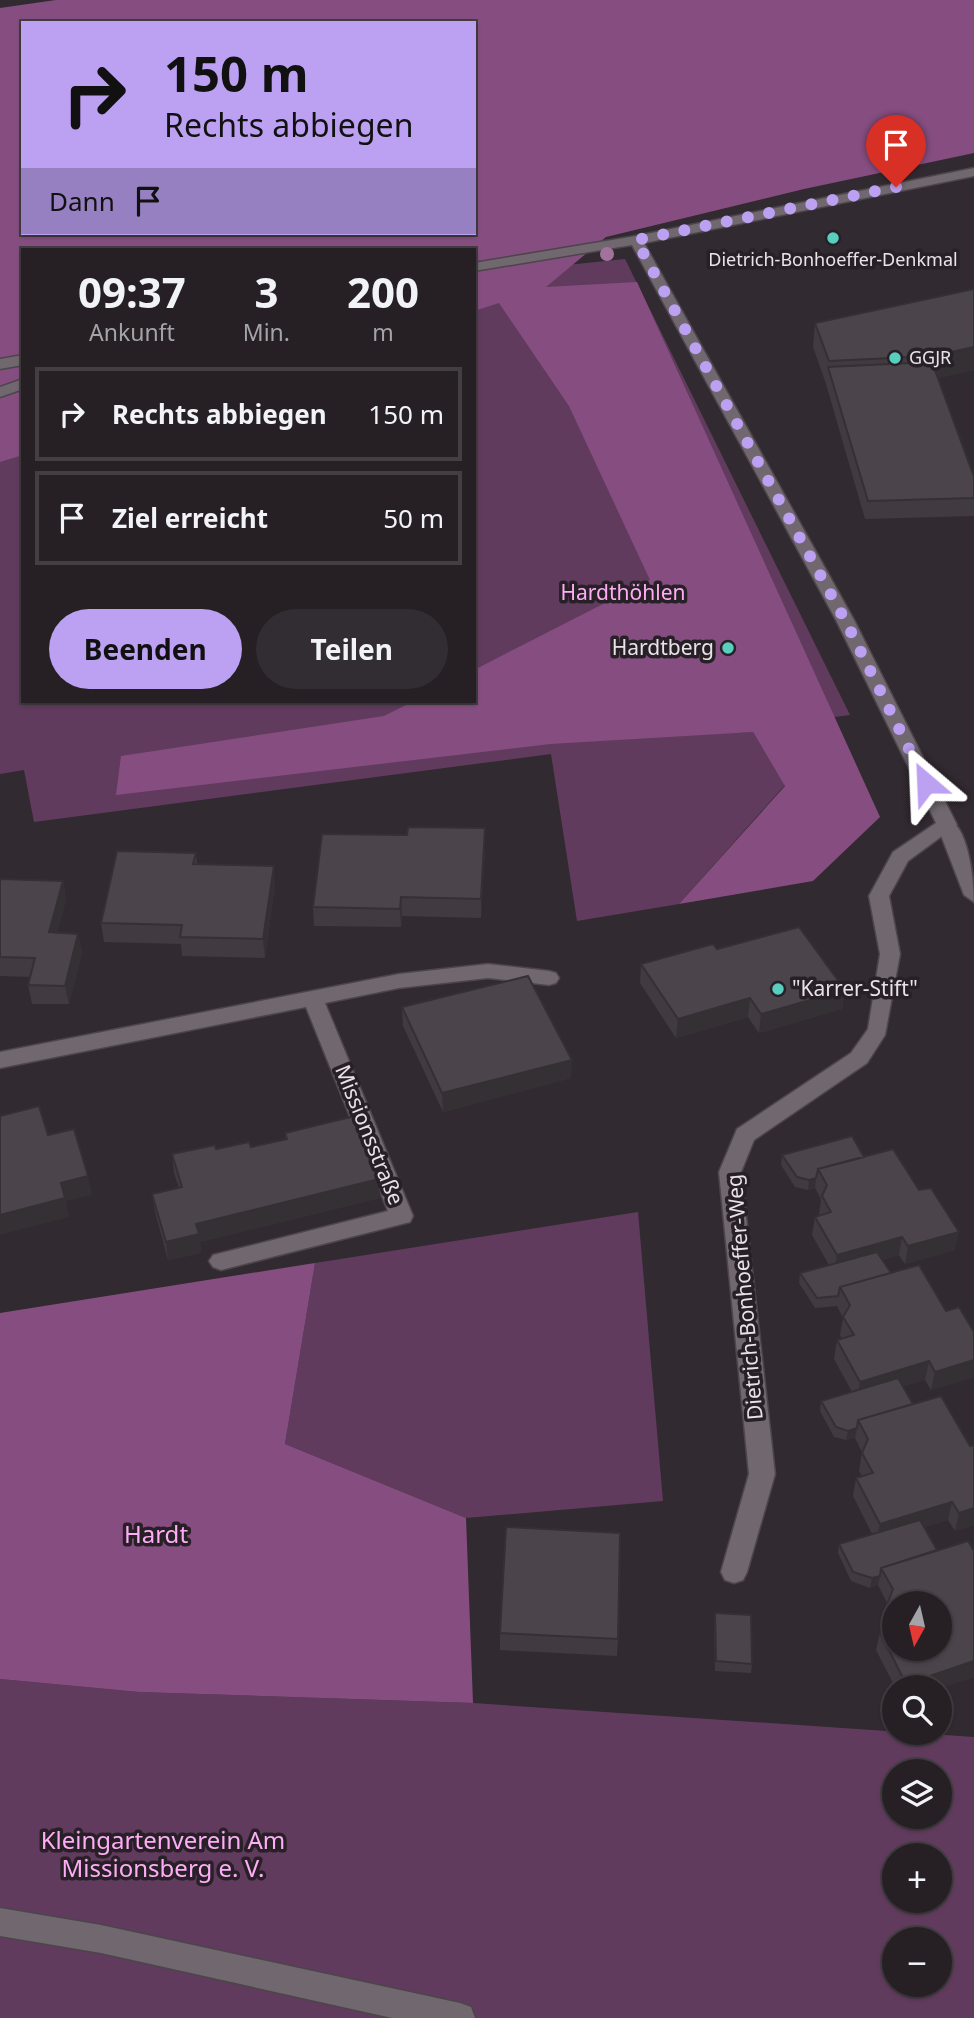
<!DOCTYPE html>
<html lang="de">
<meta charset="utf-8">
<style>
:root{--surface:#262025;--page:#322d32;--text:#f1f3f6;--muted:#a4a3a7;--line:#423e42;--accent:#bca0f2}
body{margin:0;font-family:"Noto Sans",sans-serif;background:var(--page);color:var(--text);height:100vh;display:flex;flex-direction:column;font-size:26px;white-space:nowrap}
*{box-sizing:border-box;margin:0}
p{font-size:23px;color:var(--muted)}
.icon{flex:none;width:38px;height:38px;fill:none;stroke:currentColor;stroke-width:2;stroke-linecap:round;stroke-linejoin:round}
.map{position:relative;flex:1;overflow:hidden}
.sheet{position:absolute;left:21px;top:248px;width:455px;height:455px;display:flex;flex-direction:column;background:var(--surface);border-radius:0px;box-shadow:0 2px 5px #0004,0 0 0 2px var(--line)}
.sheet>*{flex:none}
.guide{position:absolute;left:21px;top:21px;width:455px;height:214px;border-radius:0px;box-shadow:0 2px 5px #0004,0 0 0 2px var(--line);background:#bca0f2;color:#111;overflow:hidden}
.needle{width:46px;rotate:188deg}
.buttons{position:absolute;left:882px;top:1591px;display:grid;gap:14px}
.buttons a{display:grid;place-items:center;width:70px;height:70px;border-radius:50%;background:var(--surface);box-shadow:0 2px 5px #0004,0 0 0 2px var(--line);font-size:35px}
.pin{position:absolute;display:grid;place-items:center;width:60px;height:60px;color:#fff;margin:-72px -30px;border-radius:50% 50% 50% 0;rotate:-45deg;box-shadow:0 0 7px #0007}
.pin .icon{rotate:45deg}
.me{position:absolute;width:77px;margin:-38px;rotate:334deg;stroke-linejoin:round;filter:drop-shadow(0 0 5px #0008)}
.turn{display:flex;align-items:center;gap:24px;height:147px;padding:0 28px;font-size:32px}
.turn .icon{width:91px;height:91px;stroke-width:2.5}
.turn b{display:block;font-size:49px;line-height:60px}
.then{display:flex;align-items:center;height:66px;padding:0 28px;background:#0003;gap:14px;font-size:26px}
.eta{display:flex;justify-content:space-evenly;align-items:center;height:119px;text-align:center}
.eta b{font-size:42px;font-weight:700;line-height:49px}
.cta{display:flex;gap:14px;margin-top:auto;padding:14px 28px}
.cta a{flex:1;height:80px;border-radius:42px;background:var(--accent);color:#111;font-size:28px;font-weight:700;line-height:80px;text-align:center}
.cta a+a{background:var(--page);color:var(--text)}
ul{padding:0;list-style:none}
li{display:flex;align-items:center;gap:21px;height:94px;margin:0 14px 10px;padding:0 14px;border:4px solid var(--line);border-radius:0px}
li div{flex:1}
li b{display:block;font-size:26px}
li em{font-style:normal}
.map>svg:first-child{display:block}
.green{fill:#613b5d;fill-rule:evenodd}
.forest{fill:#864e80;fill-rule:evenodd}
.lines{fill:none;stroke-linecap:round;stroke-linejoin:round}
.lane-casing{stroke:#4c454b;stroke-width:3}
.street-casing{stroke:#4c454b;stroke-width:3}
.lane{fill:#70676f;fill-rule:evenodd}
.street{fill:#70676f;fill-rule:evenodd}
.tree{fill:#a2729d}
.wall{fill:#413a40;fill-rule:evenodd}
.shaded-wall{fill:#353034}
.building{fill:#4c444b;stroke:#353034;stroke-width:2}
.route{stroke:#bca0f2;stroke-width:12;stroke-dasharray:0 21.6}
.poi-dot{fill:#58cebf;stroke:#282027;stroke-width:2.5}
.labels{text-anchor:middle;stroke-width:7;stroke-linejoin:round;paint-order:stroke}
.far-poi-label{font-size:18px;fill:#e9e3e8;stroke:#282027}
.park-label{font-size:21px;fill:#feacf5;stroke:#282027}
.poi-label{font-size:21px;fill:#e9e3e8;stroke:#282027;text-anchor:end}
.street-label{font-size:21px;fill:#e9e3e8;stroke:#282027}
.near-park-label{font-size:24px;fill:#feacf5;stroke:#282027}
</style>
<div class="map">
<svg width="974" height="2018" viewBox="0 0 974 2018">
<rect width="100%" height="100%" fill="#322a31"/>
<path class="green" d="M 0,163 L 23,233 L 23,702 L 474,702 L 474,250 L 493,246 L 509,271 L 625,259 L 850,715 L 703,734 L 753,732 L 785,785 L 679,904 L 577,921 L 551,754 L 34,822 L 24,770 L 0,774 Z
M 638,1212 L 663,1501 L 466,1518 L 285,1444 L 315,1263 Z
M 0,1679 L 139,1692 L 473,1703 L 974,1737 L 974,2018 L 0,2018 ZM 894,1771 L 940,1771 L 940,1816 L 894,1816 ZM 894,1855 L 940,1855 L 940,1900 L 894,1900 ZM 894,1939 L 940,1939 L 940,1984 L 894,1984 Z"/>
<path class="forest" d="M 56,0 L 974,0 L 974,153 L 804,189 L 606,237 L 546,287 L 637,282 L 880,817 L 813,881 L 679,904 L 785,786 L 753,732 L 550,744 L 116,795 L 121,756 L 384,716 L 412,702 L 474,702 L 474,670 L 650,580 L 569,406 L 499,303 L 474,311 L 474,250 L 23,250 L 23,455 L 0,462 L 0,8 ZM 23,23 L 474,23 L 474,233 L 23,233 Z
M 315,1263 L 285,1444 L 466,1518 L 473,1703 L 139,1692 L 0,1679 L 0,1313 Z"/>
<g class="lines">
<g class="lane-casing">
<path id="lane" d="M 947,819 C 969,825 974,882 974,902 L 964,895 L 937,825 Z
M 0,1908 L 101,1925 L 460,2003 L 471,2007 L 475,2018 L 392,2018 L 101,1953 L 0,1936 Z"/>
</g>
<g class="street-casing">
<path id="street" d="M 974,168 L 974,176 L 644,243 L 854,620 L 957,825 L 908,861 L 889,896 L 900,954 L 885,1035 L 867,1063 L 754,1140 L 741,1172 L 775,1474 L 747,1572 L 743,1580 L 734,1583 L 725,1580 L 721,1572 L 749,1474 L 719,1172 L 737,1129 L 851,1053 L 868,1029 L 880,954 L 869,896 L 893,852 L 936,823 L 836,620 L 632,245 L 474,271 L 474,263 L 636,236 Z
M 23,355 L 23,365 L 0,369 L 0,359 Z
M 23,379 L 23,389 L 0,397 L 0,387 Z
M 488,964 L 549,971 L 556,973 L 559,978 L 556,983 L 549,985 L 488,978 L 399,988 L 325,1003 L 413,1216 L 410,1222 L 221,1270 L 213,1267 L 209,1261 L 213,1255 L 388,1211 L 306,1007 L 0,1068 L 0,1052 L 399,974 Z"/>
</g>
<use href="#lane" class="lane"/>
<use href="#street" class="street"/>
</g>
<circle class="tree" cx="607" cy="254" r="7"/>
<path class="wall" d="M 974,289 L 974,370 L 938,378 L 974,477 L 974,516 L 865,519 L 826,384 L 813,347 L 815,323 Z
M 485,847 L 481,918 L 402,916 L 401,927 L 314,926 L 313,907 Z
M 196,853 L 197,864 L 275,885 L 265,958 L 182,956 L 181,944 L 104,942 L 101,923 Z
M 0,879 L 63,881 L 66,900 L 57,932 L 78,934 L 82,952 L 69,1004 L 32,1004 L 28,985 L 30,977 L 0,976 Z
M 717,949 L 845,990 L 842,1009 L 759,1033 L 748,1017 L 676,1038 L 640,983 L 641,964 Z
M 402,1007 L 571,1078 L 443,1112 L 403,1026 Z
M 285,1133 L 380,1198 L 200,1242 L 201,1253 L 168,1260 L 155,1212 L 152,1194 L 179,1188 L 174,1173 L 172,1154 L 251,1147 L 285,1139 Z
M 782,1155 L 864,1157 L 955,1250 L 905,1264 L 899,1255 L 882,1260 L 891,1273 L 946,1311 L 974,1332 L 974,1377 L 931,1390 L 925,1380 L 903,1386 L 913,1404 L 970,1446 L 974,1445 L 974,1525 L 955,1531 L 948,1520 L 924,1527 L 974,1677 L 940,1688 L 940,1687 L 895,1687 L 876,1650 L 880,1632 L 887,1630 L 883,1622 L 887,1603 L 878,1585 L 870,1588 L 851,1581 L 838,1553 L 839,1544 L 872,1534 L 853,1496 L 856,1478 L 862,1476 L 859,1471 L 862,1452 L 855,1438 L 846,1440 L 834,1437 L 820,1411 L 821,1401 L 852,1392 L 834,1359 L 837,1340 L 842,1339 L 840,1335 L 843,1318 L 837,1306 L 815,1308 L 799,1283 L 800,1273 L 829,1265 L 812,1235 L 815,1217 L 819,1215 L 821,1199 L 815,1188 L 808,1190 L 795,1187 L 781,1165 ZM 894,1603 L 940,1648 L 894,1648 Z
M 715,1613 L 752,1664 L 751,1673 L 715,1671 L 714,1622 Z
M 500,1633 L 618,1639 L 617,1656 L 500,1650 Z"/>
<path class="shaded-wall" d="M 974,347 L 974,370 L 929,380 L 933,356 Z
M 485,828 L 485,847 L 481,918 L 481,899 Z
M 274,866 L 275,885 L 265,958 L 263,939 Z
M 63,881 L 66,900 L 52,951 L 49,932 Z
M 401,897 L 402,916 L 401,927 L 400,909 Z
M 78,934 L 82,952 L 69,1004 L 65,986 Z
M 845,990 L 842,1009 L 759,1033 L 761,1014 Z
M 750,998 L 748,1017 L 676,1038 L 678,1019 Z
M 572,1060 L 571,1078 L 443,1112 L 442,1093 Z
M 88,1176 L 92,1195 L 66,1201 L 69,1217 L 0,1235 L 0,1215 L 61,1183 Z
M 816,1178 L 815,1188 L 808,1190 L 809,1180 Z
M 379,1179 L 380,1198 L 200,1242 L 201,1253 L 168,1260 L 166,1242 L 196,1224 Z
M 959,1232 L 955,1250 L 905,1264 L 908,1246 Z
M 902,1237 L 899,1255 L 834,1273 L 837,1255 Z
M 974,1360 L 974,1377 L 931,1390 L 935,1372 Z
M 929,1361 L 925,1380 L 857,1400 L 860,1382 Z
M 857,1428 L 855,1438 L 846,1440 L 848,1431 Z
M 952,1502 L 948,1520 L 876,1542 L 880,1524 Z
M 974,1508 L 974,1525 L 955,1531 L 959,1513 Z
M 880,1576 L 878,1585 L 870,1588 L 872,1578 Z
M 974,1661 L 974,1677 L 940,1688 L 940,1687 L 906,1687 L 906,1684 Z"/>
<path class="building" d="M 974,289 L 974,347 L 933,356 L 829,361 L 815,323 Z
M 932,362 L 974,477 L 974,498 L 868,501 L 828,367 Z
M 408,827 L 485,828 L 481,899 L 401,897 L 400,909 L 313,907 L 322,834 L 407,835 Z
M 117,851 L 196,853 L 193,864 L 274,866 L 263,939 L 180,937 L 182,925 L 101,923 Z
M 0,879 L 63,881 L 49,932 L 78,934 L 65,986 L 28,985 L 35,958 L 0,957 Z
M 799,927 L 845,990 L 761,1014 L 750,998 L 678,1019 L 641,964 L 713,944 L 717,949 Z
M 528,976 L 572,1060 L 442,1093 L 402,1007 Z
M 39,1106 L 48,1135 L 74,1129 L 88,1176 L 61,1183 L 65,1198 L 0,1215 L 0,1116 Z
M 355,1116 L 379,1179 L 196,1224 L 199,1234 L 166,1242 L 152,1194 L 182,1187 L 172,1154 L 215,1145 L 216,1149 L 249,1142 L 251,1147 L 287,1139 L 285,1133 Z
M 852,1136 L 864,1157 L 818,1169 L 816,1178 L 809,1180 L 797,1177 L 782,1155 Z
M 893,1149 L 919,1190 L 931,1188 L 959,1232 L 908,1246 L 902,1237 L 837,1255 L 815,1217 L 831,1212 L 822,1196 L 827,1185 L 818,1169 Z
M 877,1252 L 891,1273 L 840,1287 L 838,1296 L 817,1298 L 800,1273 Z
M 919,1265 L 946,1311 L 959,1307 L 974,1332 L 974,1360 L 935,1372 L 929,1361 L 860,1382 L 837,1340 L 854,1335 L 843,1317 L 850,1305 L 840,1287 Z
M 898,1378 L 913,1404 L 858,1420 L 857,1428 L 848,1431 L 836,1427 L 821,1401 Z
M 941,1396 L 970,1446 L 974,1445 L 974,1508 L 959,1513 L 952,1502 L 880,1524 L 856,1478 L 873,1473 L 862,1453 L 868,1439 L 858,1420 Z
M 920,1520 L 937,1550 L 881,1568 L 880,1576 L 872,1578 L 853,1572 L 839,1544 Z
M 506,1527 L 620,1533 L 618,1639 L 500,1633 Z
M 968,1541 L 974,1551 L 974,1661 L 906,1684 L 880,1632 L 894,1627 L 894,1648 L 940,1648 L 940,1603 L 894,1603 L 894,1619 L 887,1605 L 893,1589 L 881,1568 Z
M 715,1613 L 751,1615 L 752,1664 L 716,1661 Z"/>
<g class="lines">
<path class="route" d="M 896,187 L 636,240 L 845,620 L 926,783"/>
</g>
<g class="poi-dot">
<circle cx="833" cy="238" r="7"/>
<circle cx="895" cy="358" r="7"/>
<circle cx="728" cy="648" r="7"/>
<circle cx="778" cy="989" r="7"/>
</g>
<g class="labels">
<g class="far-poi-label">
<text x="833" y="266">Dietrich-Bonhoeffer-Denkmal</text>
<text x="909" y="364" text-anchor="start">GGJR</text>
</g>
<g class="park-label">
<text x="623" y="600">Hardthöhlen</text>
</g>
<g class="poi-label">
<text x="714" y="655">Hardtberg</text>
<text x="792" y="996" text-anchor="start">"Karrer-Stift"</text>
</g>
<g class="street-label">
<text transform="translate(369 1135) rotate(68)" y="7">Missionsstraße</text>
<text transform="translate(745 1297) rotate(-95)" y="7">Dietrich-Bonhoeffer-Weg</text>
</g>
<g class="near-park-label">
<text x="156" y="1543">Hardt</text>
<text x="163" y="1849">Kleingartenverein Am<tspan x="163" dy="28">Missionsberg e. V.</tspan></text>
</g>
</g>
</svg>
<div class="buttons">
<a><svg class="needle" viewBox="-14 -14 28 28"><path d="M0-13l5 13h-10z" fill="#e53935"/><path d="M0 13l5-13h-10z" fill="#a4a3a7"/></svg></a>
<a><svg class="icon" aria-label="search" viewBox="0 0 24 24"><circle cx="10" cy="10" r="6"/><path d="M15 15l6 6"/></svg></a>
<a><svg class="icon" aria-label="layers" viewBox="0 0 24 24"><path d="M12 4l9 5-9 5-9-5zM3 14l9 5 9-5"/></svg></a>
<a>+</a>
<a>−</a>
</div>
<div class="pin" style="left:896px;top:187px;background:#d93025"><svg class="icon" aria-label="arrive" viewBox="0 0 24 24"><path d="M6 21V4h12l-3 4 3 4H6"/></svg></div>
<svg class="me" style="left:926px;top:783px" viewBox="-20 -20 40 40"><path d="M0-17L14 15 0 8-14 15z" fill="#bca0f2" stroke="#fff" stroke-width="4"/></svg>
<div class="guide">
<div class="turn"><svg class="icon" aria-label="right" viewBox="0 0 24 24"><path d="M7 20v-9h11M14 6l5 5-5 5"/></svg><div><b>150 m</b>Rechts abbiegen</div></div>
<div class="then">Dann<svg class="icon" aria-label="arrive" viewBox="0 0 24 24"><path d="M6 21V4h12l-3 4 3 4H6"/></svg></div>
</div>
<section class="sheet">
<div class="eta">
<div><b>09:37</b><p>Ankunft</p></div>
<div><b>3</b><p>Min.</p></div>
<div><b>200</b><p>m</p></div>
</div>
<ul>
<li><svg class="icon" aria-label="right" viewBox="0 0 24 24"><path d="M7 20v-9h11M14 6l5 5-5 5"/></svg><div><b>Rechts abbiegen</b></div><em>150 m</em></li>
<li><svg class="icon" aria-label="arrive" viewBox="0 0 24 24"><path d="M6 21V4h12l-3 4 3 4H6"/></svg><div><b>Ziel erreicht</b></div><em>50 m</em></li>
</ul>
<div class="cta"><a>Beenden</a><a>Teilen</a></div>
</section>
</div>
